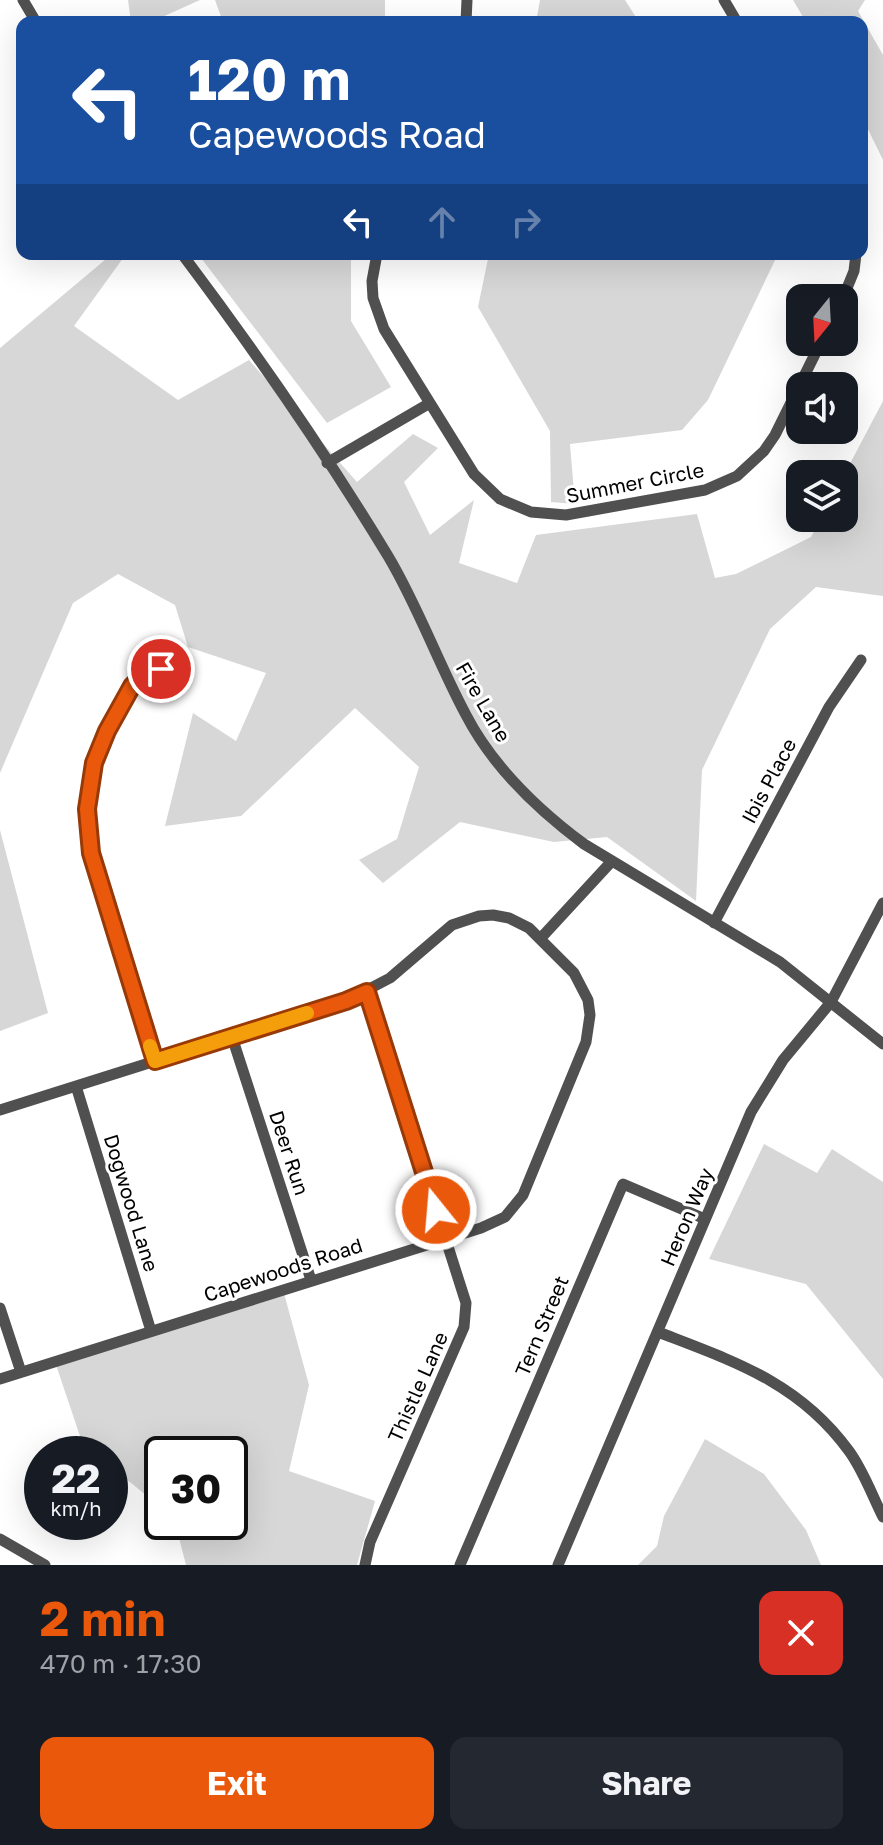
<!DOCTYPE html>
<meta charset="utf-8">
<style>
:root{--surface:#171b24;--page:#242831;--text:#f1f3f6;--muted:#9ea1a6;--accent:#ea580c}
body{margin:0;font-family:"Golos Text",sans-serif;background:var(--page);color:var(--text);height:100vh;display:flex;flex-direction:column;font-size:30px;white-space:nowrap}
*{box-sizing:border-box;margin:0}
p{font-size:26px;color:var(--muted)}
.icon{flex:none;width:44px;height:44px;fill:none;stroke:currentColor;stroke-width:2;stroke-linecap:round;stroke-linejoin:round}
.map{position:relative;height:1565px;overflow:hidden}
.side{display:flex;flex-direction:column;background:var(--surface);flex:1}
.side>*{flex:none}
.hud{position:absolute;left:16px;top:16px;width:852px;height:244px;border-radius:16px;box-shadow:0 8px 32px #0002;background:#1a4fa0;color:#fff;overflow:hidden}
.needle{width:52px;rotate:198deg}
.fabs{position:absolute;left:786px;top:284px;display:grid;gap:16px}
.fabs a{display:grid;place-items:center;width:72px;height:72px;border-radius:16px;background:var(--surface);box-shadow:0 8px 32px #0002;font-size:40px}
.speed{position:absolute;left:24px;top:1436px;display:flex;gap:16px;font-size:40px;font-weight:700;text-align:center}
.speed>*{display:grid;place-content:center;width:104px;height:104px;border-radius:50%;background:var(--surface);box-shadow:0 8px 32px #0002;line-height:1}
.speed small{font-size:20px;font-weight:400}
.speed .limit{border:4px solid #111;border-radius:12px;background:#fff;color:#111}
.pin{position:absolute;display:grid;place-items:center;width:68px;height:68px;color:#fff;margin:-34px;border:4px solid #fff;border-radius:50%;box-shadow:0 2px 8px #0007}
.me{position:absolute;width:88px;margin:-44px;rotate:343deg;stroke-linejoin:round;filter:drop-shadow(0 0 6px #0008)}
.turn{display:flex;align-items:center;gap:28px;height:168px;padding:0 40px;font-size:36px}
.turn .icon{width:104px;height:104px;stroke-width:2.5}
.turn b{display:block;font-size:56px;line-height:68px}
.lanes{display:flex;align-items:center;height:76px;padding:0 40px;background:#0003;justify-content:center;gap:40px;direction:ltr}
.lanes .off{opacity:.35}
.round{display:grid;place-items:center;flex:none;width:84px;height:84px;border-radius:16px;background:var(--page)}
.headline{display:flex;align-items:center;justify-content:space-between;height:136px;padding:0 40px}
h1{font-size:48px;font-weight:700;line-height:60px;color:var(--accent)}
.primary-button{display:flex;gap:16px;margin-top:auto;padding:16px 40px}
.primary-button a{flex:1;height:92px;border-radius:16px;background:var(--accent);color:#fff;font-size:32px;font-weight:700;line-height:92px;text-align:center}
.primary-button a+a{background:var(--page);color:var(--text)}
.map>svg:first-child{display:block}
.green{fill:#d7d7d7}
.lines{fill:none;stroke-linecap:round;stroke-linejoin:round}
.minor{stroke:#505050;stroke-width:11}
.route-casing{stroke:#983908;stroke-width:20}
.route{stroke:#ea580c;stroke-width:14}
.slow{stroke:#f59e0b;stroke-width:14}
.labels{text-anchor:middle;stroke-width:6;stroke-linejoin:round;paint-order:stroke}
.street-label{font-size:20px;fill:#000;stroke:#fff}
</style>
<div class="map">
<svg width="883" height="1565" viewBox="0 0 883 1565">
<rect width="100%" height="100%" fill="#fff"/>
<path class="green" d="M 128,0 L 200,0 L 151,22 L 131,22 Z
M 215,0 L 385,0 L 385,22 L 223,22 Z
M 540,0 L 625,0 L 639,22 L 536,22 Z
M 793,0 L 865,0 L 858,11 L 883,55 L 883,160 L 862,117 L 862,22 L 806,22 Z
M 112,254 L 126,254 L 74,326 L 178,400 L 249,360 L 357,482 L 413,434 L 438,448 L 404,482 L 430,535 L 474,500 L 459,563 L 517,583 L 536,535 L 697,514 L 715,578 L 736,574 L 811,537 L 821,518 L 844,518 L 844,475 L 883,401 L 883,596 L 816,587 L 770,629 L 702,770 L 696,901 L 607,837 L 554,842 L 460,822 L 383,883 L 359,860 L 397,839 L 419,767 L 355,708 L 241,816 L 165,826 L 193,713 L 236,741 L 266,673 L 188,647 L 175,605 L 118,574 L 73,603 L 0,773 L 0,348 Z
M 198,254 L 351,254 L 351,321 L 391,387 L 327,423 Z
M 489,254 L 778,254 L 708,400 L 682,430 L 570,444 L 575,504 L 551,502 L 550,431 L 478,307 Z
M 0,830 L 48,1013 L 0,1031 Z
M 764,1144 L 817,1173 L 832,1149 L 883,1182 L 883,1379 L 806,1284 L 709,1259 Z
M 282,1286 L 309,1385 L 289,1471 L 375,1501 L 357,1565 L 186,1565 L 175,1522 L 230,1522 L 230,1454 L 162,1454 L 162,1508 L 110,1466 L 110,1454 L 95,1454 L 83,1445 L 54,1359 Z
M 705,1439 L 764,1474 L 806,1530 L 821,1565 L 638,1565 L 657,1546 L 664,1516 Z"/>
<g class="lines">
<path class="minor" d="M 23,0 L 36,22
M 724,0 L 737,22
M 466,22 L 467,0
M 182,254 C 255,351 325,452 388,556 C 418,606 438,663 466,715 C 493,767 537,809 584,844 L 780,962 L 883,1044
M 377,254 L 372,281 L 373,298 L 384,329 L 474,474 L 500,499 L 531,512 L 566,515 L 705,490 L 737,476 L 764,451 L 775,435 L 821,342
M 843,298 L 854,271 L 856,254
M 327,463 L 430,403
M 714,923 L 829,707 L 861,660
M 540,939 L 612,861
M 232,1037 L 311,1280
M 155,1061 L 91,853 L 87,809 L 94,763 L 107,731 L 132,686 L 140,678 L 161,669
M 76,1086 L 151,1331
M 0,1110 L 346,1001 L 390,978 L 452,925 L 479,916 L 493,915 L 509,918 L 529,928 L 574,973 L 588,1000 L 590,1015 L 586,1042 L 523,1195 L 505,1217 L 481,1228 L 0,1379
M 0,1308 L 21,1372
M 658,1332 C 733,1361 799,1382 849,1451 C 863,1470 872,1495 883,1517
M 0,1539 L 45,1565
M 365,1565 L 370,1542 L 464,1327 L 466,1303 L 367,992
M 460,1565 L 623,1184 L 705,1219
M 558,1565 L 751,1112 L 783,1060 L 831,1002 L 883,903"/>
</g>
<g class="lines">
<g class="route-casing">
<path id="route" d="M 161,669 L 140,678 L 132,686 L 107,731 L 94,763 L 87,809 L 91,853 L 155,1061 L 346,1001 L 367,992 L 436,1210"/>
</g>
<use href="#route" class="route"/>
<path class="slow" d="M 150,1046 L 155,1061 L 307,1013"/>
</g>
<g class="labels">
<g class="street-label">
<text transform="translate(635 483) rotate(-11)" y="7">Summer Circle</text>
<text transform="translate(483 702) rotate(60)" y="7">Fire Lane</text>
<text transform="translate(769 781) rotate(-62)" y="7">Ibis Place</text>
<text transform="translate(289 1153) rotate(72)" y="7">Deer Run</text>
<text transform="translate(131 1203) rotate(73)" y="7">Dogwood Lane</text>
<text transform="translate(687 1217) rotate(-67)" y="7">Heron Way</text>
<text transform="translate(283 1270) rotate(-18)" y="7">Capewoods Road</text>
<text transform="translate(542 1326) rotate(-67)" y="7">Tern Street</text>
<text transform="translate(418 1387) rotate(-66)" y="7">Thistle Lane</text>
</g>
</g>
</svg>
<div class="fabs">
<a><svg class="needle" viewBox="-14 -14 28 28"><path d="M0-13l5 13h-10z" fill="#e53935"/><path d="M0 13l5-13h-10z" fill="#9ea1a6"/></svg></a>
<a><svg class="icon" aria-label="sound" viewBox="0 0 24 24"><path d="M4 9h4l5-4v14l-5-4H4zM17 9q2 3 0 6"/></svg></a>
<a><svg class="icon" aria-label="layers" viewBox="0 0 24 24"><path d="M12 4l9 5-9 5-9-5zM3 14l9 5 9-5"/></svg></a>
</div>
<div class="speed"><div>22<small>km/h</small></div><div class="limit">30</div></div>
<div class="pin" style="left:161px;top:669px;background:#d93025"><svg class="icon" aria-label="arrive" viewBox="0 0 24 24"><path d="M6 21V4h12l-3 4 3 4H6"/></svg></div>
<svg class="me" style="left:436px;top:1210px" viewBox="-20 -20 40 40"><circle r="17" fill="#ea580c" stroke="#fff" stroke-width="3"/><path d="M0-11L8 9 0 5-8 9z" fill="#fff"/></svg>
<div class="hud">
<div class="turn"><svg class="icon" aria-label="left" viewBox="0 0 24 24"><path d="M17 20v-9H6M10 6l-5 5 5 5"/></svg><div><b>120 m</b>Capewoods Road</div></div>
<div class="lanes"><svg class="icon" aria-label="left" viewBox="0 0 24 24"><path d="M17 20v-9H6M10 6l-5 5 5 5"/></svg><svg class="icon off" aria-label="ahead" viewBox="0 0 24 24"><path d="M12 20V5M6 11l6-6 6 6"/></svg><svg class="icon off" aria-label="right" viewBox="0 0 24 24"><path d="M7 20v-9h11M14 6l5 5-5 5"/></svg></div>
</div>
</div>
<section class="side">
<div class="headline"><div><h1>2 min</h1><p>470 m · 17:30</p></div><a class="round" style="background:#d93025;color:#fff"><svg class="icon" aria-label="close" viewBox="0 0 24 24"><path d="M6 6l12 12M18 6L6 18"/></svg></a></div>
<div class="primary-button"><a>Exit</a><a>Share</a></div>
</section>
